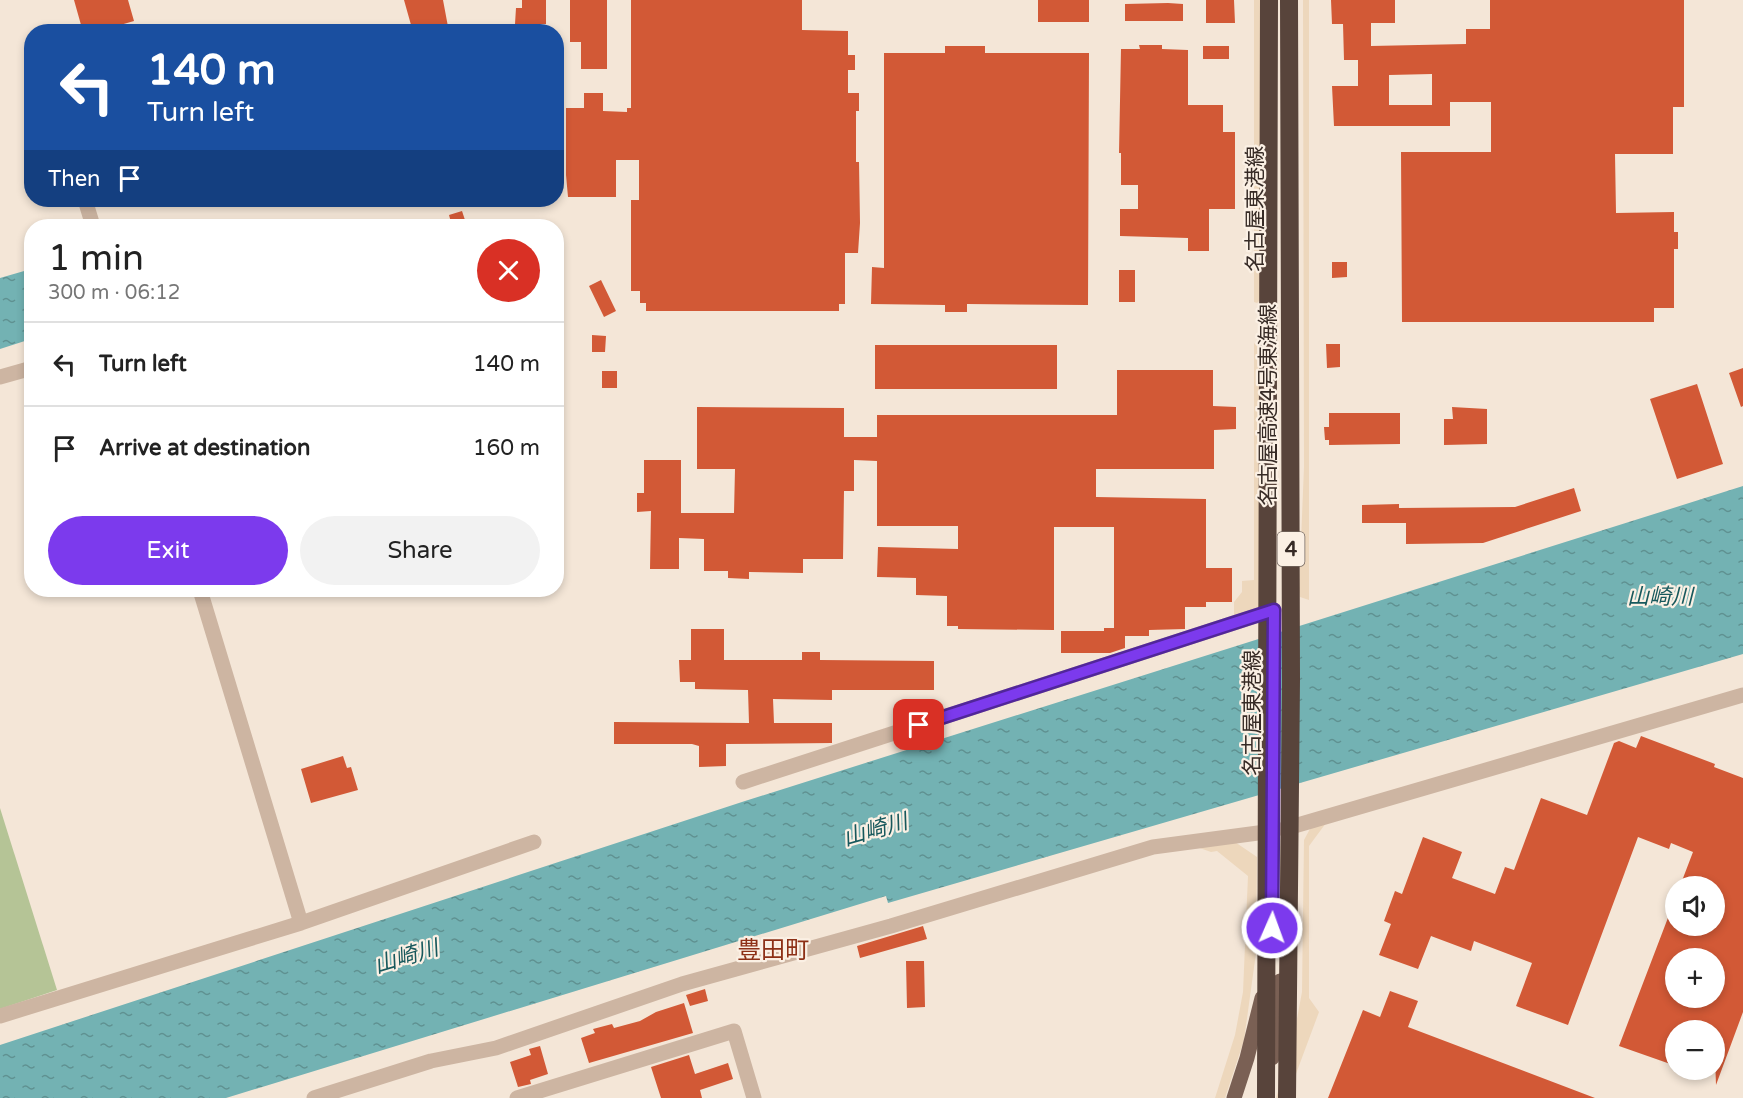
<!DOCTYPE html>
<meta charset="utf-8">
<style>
:root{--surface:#fff;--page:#f2f2f2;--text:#222;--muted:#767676;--line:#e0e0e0;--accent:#7c3aed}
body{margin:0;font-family:"Varela Round","Noto Sans JP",sans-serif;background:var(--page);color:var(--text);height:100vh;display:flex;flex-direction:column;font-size:22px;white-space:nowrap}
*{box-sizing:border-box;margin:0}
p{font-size:20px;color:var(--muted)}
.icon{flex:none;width:33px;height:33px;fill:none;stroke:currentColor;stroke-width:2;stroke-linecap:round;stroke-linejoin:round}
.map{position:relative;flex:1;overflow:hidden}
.details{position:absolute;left:24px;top:219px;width:540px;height:378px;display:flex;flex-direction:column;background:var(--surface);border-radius:24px;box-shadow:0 3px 9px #0003}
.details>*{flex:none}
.guide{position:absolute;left:24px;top:24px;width:540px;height:183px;border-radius:24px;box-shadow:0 3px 9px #0003;background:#1a4fa0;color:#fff;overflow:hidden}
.fabs{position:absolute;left:1665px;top:876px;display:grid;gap:12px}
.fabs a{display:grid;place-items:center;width:60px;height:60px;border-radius:50%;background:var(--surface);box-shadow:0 3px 9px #0003;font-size:30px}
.pin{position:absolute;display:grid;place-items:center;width:51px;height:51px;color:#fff;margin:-26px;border-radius:12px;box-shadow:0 3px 9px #0006}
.me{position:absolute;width:66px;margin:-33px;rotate:2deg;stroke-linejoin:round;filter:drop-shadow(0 0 4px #0008)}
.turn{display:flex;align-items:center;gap:21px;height:126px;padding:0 24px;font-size:27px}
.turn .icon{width:78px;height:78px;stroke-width:2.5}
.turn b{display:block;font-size:42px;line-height:51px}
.then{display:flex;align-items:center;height:57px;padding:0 24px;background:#0003;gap:12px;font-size:22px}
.round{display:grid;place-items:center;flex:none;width:63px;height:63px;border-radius:32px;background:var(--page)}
.overview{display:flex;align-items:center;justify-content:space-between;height:102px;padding:0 24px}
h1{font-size:36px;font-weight:600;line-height:45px}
.button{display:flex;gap:12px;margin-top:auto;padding:12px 24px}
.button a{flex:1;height:69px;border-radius:36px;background:var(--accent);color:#fff;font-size:24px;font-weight:600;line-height:69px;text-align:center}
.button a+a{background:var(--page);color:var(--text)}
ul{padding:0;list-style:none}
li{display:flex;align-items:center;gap:18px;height:84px;padding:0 24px;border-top:2px solid var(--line)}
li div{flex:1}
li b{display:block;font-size:22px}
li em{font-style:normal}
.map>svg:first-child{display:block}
.garden{fill:#b5c496}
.plaza{fill:#edd7bc}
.water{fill:url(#water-ripples)}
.building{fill:#d25936;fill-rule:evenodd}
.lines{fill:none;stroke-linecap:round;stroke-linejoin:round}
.minor{stroke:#cdb5a2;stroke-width:15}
.major{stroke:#7a6054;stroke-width:15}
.highway-bridge{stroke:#58443b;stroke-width:18}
.route-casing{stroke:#51269a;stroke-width:15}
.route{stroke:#7c3aed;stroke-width:10}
.labels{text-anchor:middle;stroke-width:4.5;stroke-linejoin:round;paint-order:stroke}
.shield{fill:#fbf0e4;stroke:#71655e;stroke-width:1.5}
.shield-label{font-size:20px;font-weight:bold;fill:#362a25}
.street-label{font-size:21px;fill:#362a25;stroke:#fbf0e4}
.water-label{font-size:22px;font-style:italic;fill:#17585c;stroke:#fbf0e4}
.quarter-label{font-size:24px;fill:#8d3016;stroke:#fbf0e4}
</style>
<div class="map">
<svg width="1743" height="1098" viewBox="0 0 1743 1098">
<defs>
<pattern id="water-ripples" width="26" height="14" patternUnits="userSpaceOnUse" patternTransform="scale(1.5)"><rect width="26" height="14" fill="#73b2b3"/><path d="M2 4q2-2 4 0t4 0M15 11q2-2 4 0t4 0" fill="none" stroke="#5f9191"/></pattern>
</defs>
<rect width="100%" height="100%" fill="#f4e6d7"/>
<path class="garden" d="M 0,808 L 57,990 L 0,1009 Z"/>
<path class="plaza" d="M 1254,0 L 1260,0 L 1260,300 L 1257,303 L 1254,302 Z
M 1303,0 L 1309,0 L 1309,600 L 1300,597 L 1299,590 L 1304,467 Z
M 1254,343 L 1260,349 L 1263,609 L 1234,620 L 1234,602 L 1242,592 L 1242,581 L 1254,580 Z
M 1326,823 L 1309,846 L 1309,998 L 1319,1012 L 1287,1098 L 1276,1098 L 1290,1056 L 1302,992 L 1304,840 L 1311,827 Z
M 1235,842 L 1257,857 L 1256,953 L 1244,1040 L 1225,1098 L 1215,1098 L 1235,1035 L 1243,992 L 1248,876 L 1217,851 L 1211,852 L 1191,845 Z"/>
<path class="water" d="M 31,269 L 31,339 L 0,349 L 0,278 Z
M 1743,486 L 1743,654 L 888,903 L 886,896 L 226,1098 L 0,1098 L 0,1045 L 745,801 Z"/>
<path class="building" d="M 74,0 L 128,0 L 134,21 L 96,32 L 83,32 Z
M 404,0 L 443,0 L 449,32 L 413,32 Z
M 522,0 L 546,0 L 546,24 L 515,24 L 516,8 L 522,8 Z
M 570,0 L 607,0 L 607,69 L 581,69 L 581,42 L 570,42 Z
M 631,0 L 802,0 L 802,30 L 848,31 L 848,55 L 855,55 L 855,70 L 848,70 L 848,93 L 859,93 L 859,111 L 856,111 L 856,162 L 859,162 L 860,223 L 858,253 L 845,253 L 845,304 L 839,304 L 839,311 L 646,311 L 646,303 L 640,303 L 640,291 L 631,291 L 631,200 L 639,200 L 639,160 L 616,160 L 616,197 L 568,197 L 566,175 L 566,108 L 584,108 L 584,93 L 603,93 L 603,111 L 627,112 L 627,108 L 631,108 Z
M 1038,0 L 1089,0 L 1089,22 L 1038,22 Z
M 1206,0 L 1234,0 L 1235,23 L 1206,23 Z
M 1331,0 L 1395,0 L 1395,23 L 1371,23 L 1371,46 L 1466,44 L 1466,29 L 1490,29 L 1490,0 L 1684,0 L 1684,107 L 1673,107 L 1673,154 L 1615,154 L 1616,213 L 1674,212 L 1674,232 L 1678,232 L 1678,249 L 1674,249 L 1674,308 L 1654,308 L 1654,322 L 1402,322 L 1401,152 L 1491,152 L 1491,102 L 1450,102 L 1450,126 L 1334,126 L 1332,86 L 1358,86 L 1358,60 L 1344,60 L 1343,24 L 1332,24 ZM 1432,74 L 1432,105 L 1389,105 L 1389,75 Z
M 1168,3 L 1183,4 L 1183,21 L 1125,21 L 1125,4 Z
M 1139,45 L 1162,45 L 1162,49 L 1188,50 L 1188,105 L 1223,105 L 1223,132 L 1235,132 L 1235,209 L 1209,209 L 1209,251 L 1188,251 L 1188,238 L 1120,236 L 1120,209 L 1138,209 L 1138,185 L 1121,185 L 1121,153 L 1119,153 L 1121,49 L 1140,49 Z
M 945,46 L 985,46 L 985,53 L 1089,53 L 1088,305 L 967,304 L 967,312 L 945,312 L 945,305 L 871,304 L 872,267 L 884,268 L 884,53 L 945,53 Z
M 1203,46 L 1229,46 L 1229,59 L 1203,59 Z
M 462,211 L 467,226 L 452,226 L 449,215 Z
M 1332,262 L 1347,262 L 1347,277 L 1332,278 Z
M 1119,270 L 1135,270 L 1135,302 L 1119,302 Z
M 601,280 L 616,311 L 604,317 L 589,286 Z
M 592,335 L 606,336 L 605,352 L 592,352 Z
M 1326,344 L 1340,344 L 1340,367 L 1327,368 Z
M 875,345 L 1057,345 L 1057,389 L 875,389 Z
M 1743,368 L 1743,406 L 1741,407 L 1729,373 Z
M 1117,370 L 1213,370 L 1213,406 L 1236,407 L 1236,429 L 1214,430 L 1214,469 L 1096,469 L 1096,497 L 1206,499 L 1206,568 L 1232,568 L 1232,602 L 1206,602 L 1206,607 L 1185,607 L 1185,629 L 1149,630 L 1149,636 L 1125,636 L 1125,648 L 1110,653 L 1061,653 L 1061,631 L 1104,631 L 1104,628 L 1114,628 L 1114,527 L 1054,527 L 1054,630 L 958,629 L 958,626 L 947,626 L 947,596 L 916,595 L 916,578 L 877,577 L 878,547 L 958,549 L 958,526 L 877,526 L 877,461 L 854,460 L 854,491 L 844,491 L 843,559 L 803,559 L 803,573 L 749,572 L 749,579 L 728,578 L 728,571 L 704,571 L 704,539 L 679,538 L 679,569 L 650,569 L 651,511 L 637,512 L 637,493 L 644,493 L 644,460 L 681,460 L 681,513 L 734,513 L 735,469 L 697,469 L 697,407 L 844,408 L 844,437 L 877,437 L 877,415 L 1117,415 Z
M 602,371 L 617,371 L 617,388 L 602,388 Z
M 1697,384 L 1723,464 L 1677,479 L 1650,399 Z
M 1452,407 L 1487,409 L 1487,444 L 1444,445 L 1444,419 L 1453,419 Z
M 1329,413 L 1400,413 L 1400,444 L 1329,445 L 1329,440 L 1325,440 L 1324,427 L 1329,427 Z
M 1574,488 L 1581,511 L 1483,543 L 1406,544 L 1406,523 L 1362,523 L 1362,505 L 1399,504 L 1399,508 L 1515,507 Z
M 691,629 L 724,629 L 724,660 L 802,660 L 802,652 L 820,652 L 820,660 L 934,661 L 934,690 L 832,690 L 832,700 L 773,699 L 774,723 L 832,723 L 832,743 L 726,744 L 726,766 L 699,767 L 699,746 L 692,744 L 614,744 L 614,722 L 749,723 L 748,690 L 695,689 L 695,682 L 680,682 L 679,660 L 691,660 Z
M 1641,736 L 1715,764 L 1714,767 L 1743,778 L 1743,1012 L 1716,1085 L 1714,1030 L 1676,1030 L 1676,1066 L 1619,1046 L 1674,902 L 1676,926 L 1714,926 L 1714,886 L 1680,886 L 1693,852 L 1671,843 L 1669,849 L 1638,837 L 1568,1025 L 1516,1006 L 1532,963 L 1474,941 L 1471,951 L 1431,936 L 1418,969 L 1379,955 L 1391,924 L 1384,921 L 1395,891 L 1402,894 L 1423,837 L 1462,852 L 1452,878 L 1495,894 L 1505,867 L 1514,870 L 1541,798 L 1587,815 L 1614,743 L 1619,741 L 1636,748 ZM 1676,958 L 1714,958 L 1714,998 L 1676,998 Z
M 343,756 L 347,768 L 351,767 L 358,790 L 311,803 L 301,769 Z
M 923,926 L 927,939 L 860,958 L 857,946 Z
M 906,961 L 924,961 L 925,1007 L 907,1008 Z
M 705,989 L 708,1001 L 690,1006 L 686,995 Z
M 1390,991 L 1418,1001 L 1408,1027 L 1595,1098 L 1328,1098 L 1363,1010 L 1380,1017 Z
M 684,1003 L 693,1033 L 589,1063 L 581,1038 L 595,1033 L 593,1029 L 612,1024 L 614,1028 L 640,1021 L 656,1012 Z
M 540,1046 L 548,1074 L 530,1080 L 531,1084 L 518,1087 L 510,1062 L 531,1055 L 529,1049 Z
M 689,1055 L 695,1074 L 728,1063 L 733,1079 L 700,1090 L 702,1098 L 661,1098 L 651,1067 Z"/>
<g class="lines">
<path class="minor" d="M 86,203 L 93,226
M 0,377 L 32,368
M 200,590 L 301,923
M 743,782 L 1274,610
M 1284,829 L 1743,695
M 0,1016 L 301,923 L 534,842
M 314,1098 L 431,1061 L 496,1048 L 682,984 L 891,926 L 1153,847 L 1273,831
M 517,1098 L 734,1031 L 754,1098"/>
<path class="major" d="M 1272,1058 L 1280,981
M 1234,1098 L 1247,1058 L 1262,998"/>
<path class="highway-bridge" d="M 1266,1098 L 1269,0
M 1287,1098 L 1291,679 L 1289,0"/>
</g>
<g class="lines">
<g class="route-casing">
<path id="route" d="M 919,725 L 1274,610 L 1272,928"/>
</g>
<use href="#route" class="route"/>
</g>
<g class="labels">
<rect class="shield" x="1277.5" y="532" width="27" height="34" rx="4.5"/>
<g class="shield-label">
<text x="1291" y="556">4</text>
</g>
<g class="street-label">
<text transform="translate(1255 209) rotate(-90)" y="7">名古屋東港線</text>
<text transform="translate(1268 405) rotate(-90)" y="7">名古屋高速4号東海線</text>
<text transform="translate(1252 713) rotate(-90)" y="7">名古屋東港線</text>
</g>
<g class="water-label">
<text x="1660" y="604">山崎川</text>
<text transform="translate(875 829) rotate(-16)" y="8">山崎川</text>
<text transform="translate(406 956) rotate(-17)" y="8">山崎川</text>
</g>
<g class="quarter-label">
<text x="773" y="958">豊田町</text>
</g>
</g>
</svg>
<div class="fabs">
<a><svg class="icon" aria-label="sound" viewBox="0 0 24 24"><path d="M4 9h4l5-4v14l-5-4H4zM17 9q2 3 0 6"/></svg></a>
<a>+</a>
<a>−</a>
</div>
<div class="pin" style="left:919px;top:725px;background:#d93025"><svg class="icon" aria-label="arrive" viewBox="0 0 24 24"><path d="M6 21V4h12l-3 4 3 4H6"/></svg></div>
<svg class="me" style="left:1272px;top:928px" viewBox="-20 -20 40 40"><circle r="17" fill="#7c3aed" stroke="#fff" stroke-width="3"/><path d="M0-11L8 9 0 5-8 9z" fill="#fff"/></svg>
<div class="guide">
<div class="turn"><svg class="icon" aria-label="left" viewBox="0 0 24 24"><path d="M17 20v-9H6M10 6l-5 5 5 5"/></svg><div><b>140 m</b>Turn left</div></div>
<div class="then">Then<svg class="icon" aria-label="arrive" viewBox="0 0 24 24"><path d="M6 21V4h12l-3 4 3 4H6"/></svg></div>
</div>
<section class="details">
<div class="overview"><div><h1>1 min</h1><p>300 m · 06:12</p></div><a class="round" style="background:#d93025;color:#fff"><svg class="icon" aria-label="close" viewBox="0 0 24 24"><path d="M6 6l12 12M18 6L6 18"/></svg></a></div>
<ul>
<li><svg class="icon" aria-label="left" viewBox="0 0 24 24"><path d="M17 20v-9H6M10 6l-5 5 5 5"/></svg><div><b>Turn left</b></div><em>140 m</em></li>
<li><svg class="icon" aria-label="arrive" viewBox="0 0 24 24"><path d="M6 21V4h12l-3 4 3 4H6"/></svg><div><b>Arrive at destination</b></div><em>160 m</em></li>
</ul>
<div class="button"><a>Exit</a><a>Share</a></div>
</section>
</div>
